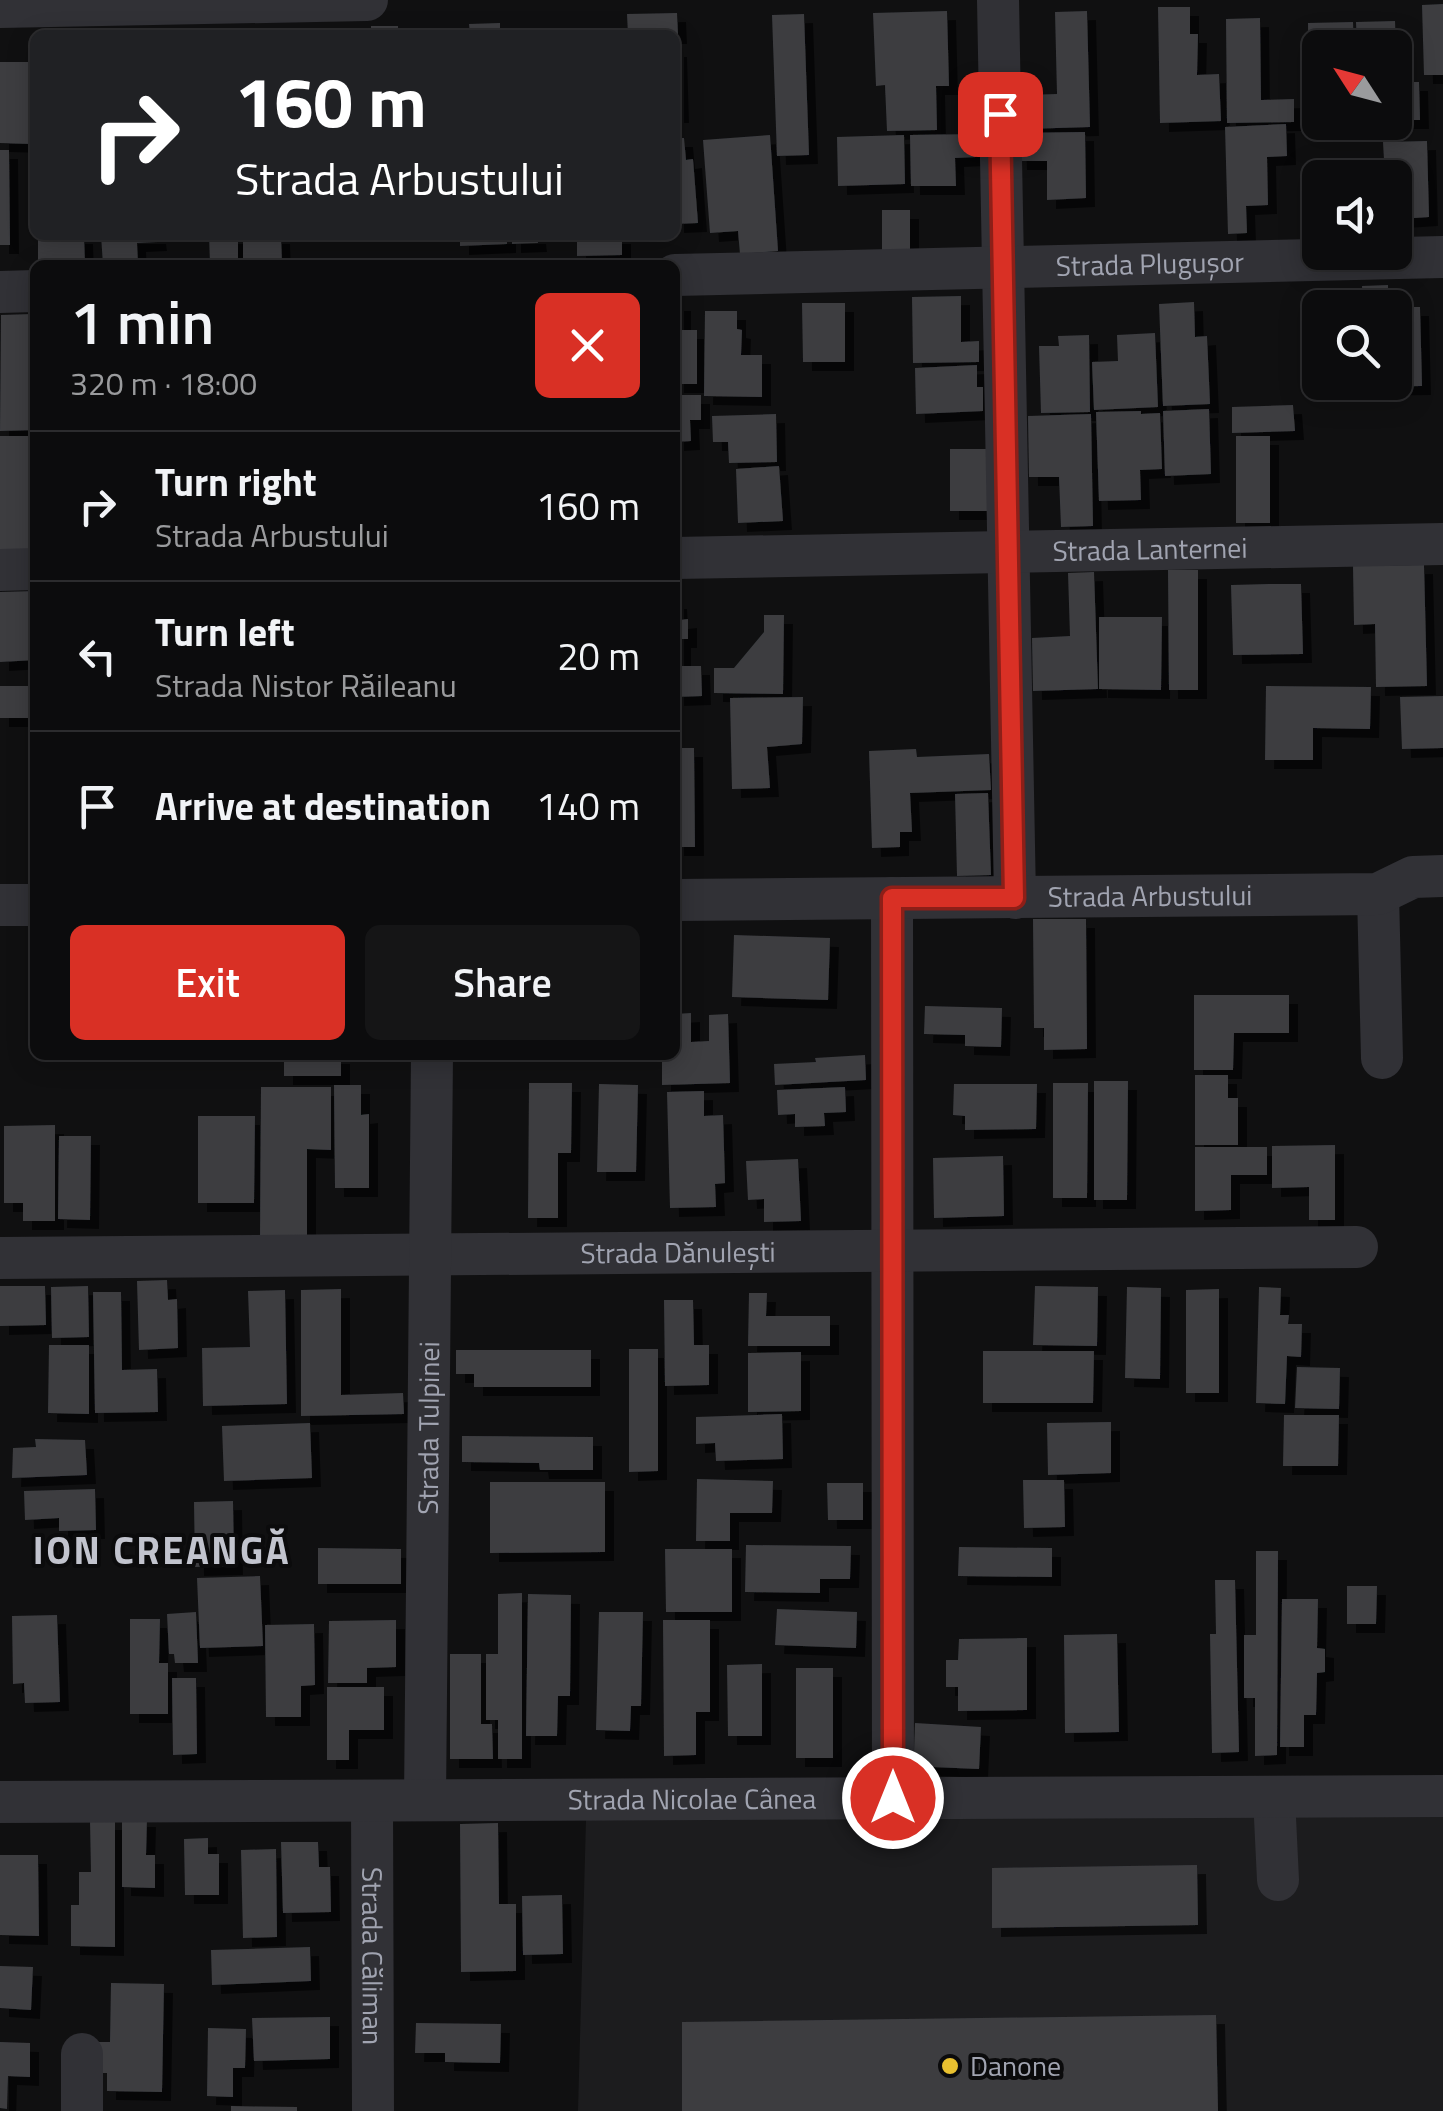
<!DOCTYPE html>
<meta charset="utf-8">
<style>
:root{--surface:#0c0c0d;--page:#151516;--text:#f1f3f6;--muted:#9a9b9d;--line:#2c2c2e;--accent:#d93025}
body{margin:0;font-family:"Titillium Web",sans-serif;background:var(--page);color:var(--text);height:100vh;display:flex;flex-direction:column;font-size:38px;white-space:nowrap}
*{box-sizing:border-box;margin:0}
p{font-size:32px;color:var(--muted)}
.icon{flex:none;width:55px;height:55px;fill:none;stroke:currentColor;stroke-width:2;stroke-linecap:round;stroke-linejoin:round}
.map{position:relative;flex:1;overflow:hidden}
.panel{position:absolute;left:30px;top:260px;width:650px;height:800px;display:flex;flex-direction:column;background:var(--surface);border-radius:15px;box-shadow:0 5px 25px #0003,0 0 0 2px var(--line)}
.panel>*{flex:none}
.guide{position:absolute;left:30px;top:30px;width:650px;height:210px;border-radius:15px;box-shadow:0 5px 25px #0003,0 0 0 2px var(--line);background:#202124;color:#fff;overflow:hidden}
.needle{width:65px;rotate:306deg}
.controls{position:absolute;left:1302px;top:30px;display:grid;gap:20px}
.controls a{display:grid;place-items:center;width:110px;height:110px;border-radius:15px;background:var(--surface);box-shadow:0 5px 25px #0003,0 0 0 2px var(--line);font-size:50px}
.pin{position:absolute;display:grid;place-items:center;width:85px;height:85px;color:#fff;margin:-42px;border-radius:20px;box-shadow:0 5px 15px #0006}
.me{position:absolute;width:110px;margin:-55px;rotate:0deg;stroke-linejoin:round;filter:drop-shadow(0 0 8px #0008)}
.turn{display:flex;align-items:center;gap:35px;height:210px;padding:0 40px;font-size:45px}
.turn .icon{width:130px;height:130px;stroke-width:2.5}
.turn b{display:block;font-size:70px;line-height:85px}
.round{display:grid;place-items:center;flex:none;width:105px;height:105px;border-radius:15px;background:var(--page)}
.overview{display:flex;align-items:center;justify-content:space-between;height:170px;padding:0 40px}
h1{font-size:60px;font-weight:600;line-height:75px}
.primary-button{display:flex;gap:20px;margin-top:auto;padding:20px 40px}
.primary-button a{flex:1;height:115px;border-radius:15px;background:var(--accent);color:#fff;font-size:40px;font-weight:600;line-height:115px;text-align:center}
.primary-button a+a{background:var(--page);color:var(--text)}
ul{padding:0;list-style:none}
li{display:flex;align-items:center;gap:30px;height:150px;padding:0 40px;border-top:2px solid var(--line)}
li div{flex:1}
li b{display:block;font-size:38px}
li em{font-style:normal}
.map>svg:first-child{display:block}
.built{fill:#1c1c1e}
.building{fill:#3c3d41;filter:url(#shadow)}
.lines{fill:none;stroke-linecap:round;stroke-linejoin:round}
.minor{stroke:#313136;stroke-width:42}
.route-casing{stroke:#8d1f18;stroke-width:25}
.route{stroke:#d93025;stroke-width:18}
.poi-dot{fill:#e9c130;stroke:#0b0b0c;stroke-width:4}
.labels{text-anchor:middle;stroke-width:8;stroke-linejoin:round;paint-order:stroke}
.street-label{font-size:28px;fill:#a1a4b1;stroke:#0b0b0c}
.poi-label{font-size:28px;fill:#a1a4b1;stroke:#0b0b0c;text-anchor:start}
.district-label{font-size:38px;font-weight:bold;letter-spacing:2.5px;fill:#c2c4ce;stroke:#0b0b0c}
</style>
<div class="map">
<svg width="1443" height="2111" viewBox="0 0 1443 2111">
<defs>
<filter id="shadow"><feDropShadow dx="9" dy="9" stdDeviation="0" flood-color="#0009"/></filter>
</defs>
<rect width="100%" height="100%" fill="#101011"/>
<path class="built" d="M 1443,1813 L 1443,2111 L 578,2111 L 586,1820 Z"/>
<path class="building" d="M 1443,4 L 1443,75 L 1424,75 L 1422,5 Z
M 1158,7 L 1190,7 L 1190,34 L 1198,34 L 1197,75 L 1219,74 L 1221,121 L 1160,123 Z
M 947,11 L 949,86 L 936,86 L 937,130 L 887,131 L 885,85 L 876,86 L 873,13 Z
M 1087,11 L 1090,127 L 1025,129 L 1025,95 L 1057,94 L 1055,12 Z
M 677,13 L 678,35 L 628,35 L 627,14 Z
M 804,14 L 809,155 L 777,156 L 772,15 Z
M 1260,18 L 1261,100 L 1294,99 L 1294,122 L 1227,123 L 1226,19 Z
M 1395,21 L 1396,48 L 1357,48 L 1356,22 Z
M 1353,22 L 1354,48 L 1320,48 L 1320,90 L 1309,90 L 1308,23 Z
M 500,23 L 500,35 L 470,35 L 469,24 Z
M 371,26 L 398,26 L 398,35 L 371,35 Z
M 675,48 L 678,48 L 680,114 L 675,114 Z
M 0,62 L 32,62 L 31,144 L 0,143 Z
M 1395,82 L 1419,82 L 1420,120 L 1395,120 Z
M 1286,124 L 1287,156 L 1267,157 L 1268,205 L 1246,206 L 1247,233 L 1228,234 L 1225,127 Z
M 1085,132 L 1086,198 L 1047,200 L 1047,161 L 1018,161 L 1017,133 Z
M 976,134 L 976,157 L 955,158 L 956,186 L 911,186 L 910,135 Z
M 770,135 L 778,251 L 740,254 L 738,231 L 710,233 L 703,140 Z
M 904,135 L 905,184 L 838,186 L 837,137 Z
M 675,138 L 684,138 L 686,160 L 693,159 L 698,223 L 675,224 Z
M 1427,141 L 1429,217 L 1399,219 L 1395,178 L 1385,178 L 1383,142 Z
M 0,150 L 9,150 L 10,245 L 0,245 Z
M 882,210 L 910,210 L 910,252 L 882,252 Z
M 38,235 L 84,235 L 85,265 L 38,265 Z
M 101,235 L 157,235 L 158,242 L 137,243 L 138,264 L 103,265 Z
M 209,235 L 238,235 L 238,263 L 210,264 Z
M 243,235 L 281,235 L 282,264 L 243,265 Z
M 460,235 L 507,235 L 507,244 L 460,246 Z
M 512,235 L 537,235 L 538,243 L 512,244 Z
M 577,235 L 622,235 L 622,255 L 577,256 Z
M 1388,285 L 1388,308 L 1363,308 L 1362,286 Z
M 961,296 L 961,342 L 979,341 L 979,362 L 913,363 L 912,297 Z
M 675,302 L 682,302 L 682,330 L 697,330 L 697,384 L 675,384 Z
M 1194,302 L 1195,337 L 1207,336 L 1210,404 L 1163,406 L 1159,304 Z
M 802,303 L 845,303 L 845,362 L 803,362 Z
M 1395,307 L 1420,307 L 1422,386 L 1365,387 L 1364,382 L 1395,382 Z
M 705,311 L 737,311 L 737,329 L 742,330 L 741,355 L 762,355 L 762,397 L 704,396 Z
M 32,314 L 35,430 L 0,431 L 1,315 Z
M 1155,333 L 1158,407 L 1094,410 L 1092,362 L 1118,361 L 1117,335 Z
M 1089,335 L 1090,412 L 1041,413 L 1039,346 L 1059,346 L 1058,336 Z
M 977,365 L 977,387 L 983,387 L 983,411 L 916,414 L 915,368 Z
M 675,395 L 701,395 L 701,420 L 690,420 L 691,441 L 675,442 Z
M 1293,405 L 1295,431 L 1232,433 L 1232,407 Z
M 1209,409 L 1211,474 L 1165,476 L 1163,411 Z
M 1141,411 L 1141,414 L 1160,413 L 1162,469 L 1140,470 L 1141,500 L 1099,501 L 1096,412 Z
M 776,414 L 777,462 L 729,463 L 728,442 L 713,442 L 712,416 Z
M 1091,414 L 1093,526 L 1061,527 L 1059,477 L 1029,477 L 1028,416 Z
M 0,436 L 35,436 L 35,550 L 0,550 Z
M 1236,436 L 1270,436 L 1270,523 L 1236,523 Z
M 950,449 L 988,449 L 988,511 L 950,511 Z
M 779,466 L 783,521 L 738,523 L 736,469 Z
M 1424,565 L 1427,686 L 1376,687 L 1375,624 L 1354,625 L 1353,566 Z
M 1168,570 L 1198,570 L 1198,690 L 1169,690 Z
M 1094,572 L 1098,689 L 1033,691 L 1032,638 L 1070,636 L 1068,573 Z
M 1269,584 L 1301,584 L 1303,654 L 1233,655 L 1231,585 Z
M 35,591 L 35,660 L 0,662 L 0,592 Z
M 675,600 L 678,600 L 679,620 L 688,619 L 688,639 L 682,639 L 682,666 L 701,666 L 702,696 L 675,697 Z
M 764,615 L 784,615 L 783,694 L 714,693 L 714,668 L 734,668 L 764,632 Z
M 1099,617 L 1162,617 L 1161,690 L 1099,689 Z
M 0,686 L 35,686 L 35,718 L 0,718 Z
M 1266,686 L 1371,687 L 1370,729 L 1313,728 L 1313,760 L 1265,760 Z
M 1443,696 L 1443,748 L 1402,749 L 1400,697 Z
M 803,697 L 802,744 L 767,747 L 770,788 L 732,789 L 730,698 Z
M 675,748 L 694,748 L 695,847 L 675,847 Z
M 916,749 L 917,757 L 989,754 L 991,790 L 910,793 L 912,832 L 900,832 L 900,847 L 872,848 L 869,751 Z
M 988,793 L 991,875 L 957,876 L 955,794 Z
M 1033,919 L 1086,919 L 1087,1049 L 1044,1050 L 1044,1028 L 1034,1028 Z
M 734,935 L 830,938 L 828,1000 L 732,997 Z
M 1194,995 L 1289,995 L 1289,1033 L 1234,1033 L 1233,1070 L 1194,1070 Z
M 925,1006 L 1002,1008 L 1001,1047 L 965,1046 L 965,1035 L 924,1034 Z
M 691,1013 L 691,1042 L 709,1041 L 709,1015 L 728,1014 L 730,1083 L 662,1085 L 662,1055 L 675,1055 L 675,1014 Z
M 284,1055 L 341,1055 L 341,1076 L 284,1076 Z
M 865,1055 L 866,1080 L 775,1085 L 774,1064 L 816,1062 L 815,1058 Z
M 1195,1075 L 1228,1075 L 1228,1098 L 1238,1098 L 1238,1145 L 1195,1145 Z
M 1094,1081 L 1128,1081 L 1127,1200 L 1094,1200 Z
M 529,1083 L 572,1083 L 571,1153 L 558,1153 L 558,1218 L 528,1218 Z
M 1053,1083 L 1088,1083 L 1087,1198 L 1053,1198 Z
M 599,1084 L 638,1085 L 636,1172 L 597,1172 Z
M 954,1084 L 1037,1084 L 1036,1129 L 965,1130 L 965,1116 L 953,1115 Z
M 334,1085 L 361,1085 L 361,1115 L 369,1114 L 369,1188 L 335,1188 Z
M 261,1087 L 331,1087 L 331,1150 L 307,1149 L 307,1237 L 260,1237 Z
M 845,1087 L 846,1112 L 824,1113 L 825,1126 L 795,1127 L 795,1114 L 778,1115 L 777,1090 Z
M 704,1091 L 704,1116 L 723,1115 L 725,1183 L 715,1184 L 716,1207 L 670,1208 L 667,1092 Z
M 198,1116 L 255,1116 L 254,1203 L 198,1203 Z
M 55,1125 L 55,1221 L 23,1221 L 23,1203 L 4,1203 L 4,1126 Z
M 59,1136 L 91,1136 L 90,1220 L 58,1219 Z
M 1335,1145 L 1335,1220 L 1309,1220 L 1309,1187 L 1272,1188 L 1272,1146 Z
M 1195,1147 L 1267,1147 L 1267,1175 L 1231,1175 L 1231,1210 L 1195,1211 Z
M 1003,1156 L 1004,1216 L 934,1218 L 933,1158 Z
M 798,1159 L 801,1221 L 764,1222 L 764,1199 L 748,1200 L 746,1161 Z
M 167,1280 L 168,1300 L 177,1299 L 178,1348 L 139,1350 L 137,1281 Z
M 0,1286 L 45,1286 L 46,1325 L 0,1326 Z
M 88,1286 L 89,1337 L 52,1338 L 51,1287 Z
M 1035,1286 L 1098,1287 L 1097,1346 L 1033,1345 Z
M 1127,1287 L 1161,1288 L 1160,1379 L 1125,1378 Z
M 1259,1287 L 1281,1288 L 1280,1315 L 1289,1315 L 1288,1324 L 1302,1324 L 1301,1357 L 1287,1356 L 1285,1404 L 1256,1403 Z
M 341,1289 L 341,1395 L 403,1393 L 404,1414 L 301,1416 L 301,1290 Z
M 1219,1289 L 1219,1393 L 1186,1393 L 1186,1290 Z
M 285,1290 L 287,1404 L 203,1406 L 202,1348 L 250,1347 L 248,1291 Z
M 93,1292 L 121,1292 L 122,1370 L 157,1369 L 158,1412 L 95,1413 Z
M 749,1293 L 767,1293 L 766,1316 L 830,1316 L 830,1346 L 748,1346 Z
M 664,1300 L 693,1300 L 694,1345 L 709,1345 L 709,1385 L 665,1386 Z
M 49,1345 L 89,1345 L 89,1414 L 48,1413 Z
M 629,1349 L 658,1349 L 658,1471 L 629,1472 Z
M 456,1350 L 591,1350 L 591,1387 L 474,1387 L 474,1374 L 456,1374 Z
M 983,1351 L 1094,1351 L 1093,1403 L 983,1403 Z
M 801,1352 L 801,1411 L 748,1412 L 748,1353 Z
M 1297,1367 L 1340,1368 L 1339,1409 L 1295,1408 Z
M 782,1414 L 783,1459 L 716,1461 L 715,1443 L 696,1444 L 696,1417 Z
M 1284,1415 L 1339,1415 L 1338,1466 L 1283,1466 Z
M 1111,1422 L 1111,1473 L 1048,1475 L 1047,1423 Z
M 310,1423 L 312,1478 L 224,1481 L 222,1426 Z
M 462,1436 L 593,1437 L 593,1470 L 540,1470 L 539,1463 L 462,1462 Z
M 35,1439 L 85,1440 L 87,1475 L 12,1478 L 13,1448 L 36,1447 Z
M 697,1479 L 773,1481 L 772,1513 L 730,1513 L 730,1541 L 696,1541 Z
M 1023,1480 L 1064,1480 L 1065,1527 L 1024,1528 Z
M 490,1482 L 605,1482 L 605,1552 L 490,1553 Z
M 827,1483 L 863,1483 L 863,1520 L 828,1520 Z
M 95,1489 L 96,1530 L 59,1531 L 59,1518 L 25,1520 L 24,1491 Z
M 233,1501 L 234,1566 L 195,1567 L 194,1502 Z
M 746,1545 L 851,1546 L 850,1579 L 820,1579 L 820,1593 L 745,1592 Z
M 959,1547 L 1052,1548 L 1052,1577 L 958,1576 Z
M 318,1548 L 401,1549 L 401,1584 L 318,1584 Z
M 665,1549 L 732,1549 L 732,1612 L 666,1612 Z
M 1256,1551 L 1278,1551 L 1277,1755 L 1255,1756 L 1255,1698 L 1244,1698 L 1244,1635 L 1256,1635 Z
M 260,1576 L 263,1646 L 200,1648 L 197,1578 Z
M 1215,1580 L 1235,1580 L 1239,1752 L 1212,1753 L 1210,1634 L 1216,1634 Z
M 1347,1586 L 1377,1586 L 1376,1624 L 1347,1624 Z
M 522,1593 L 522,1759 L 498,1759 L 498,1720 L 486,1720 L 486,1654 L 498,1654 L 498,1594 Z
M 528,1594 L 571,1595 L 570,1696 L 558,1696 L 557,1736 L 526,1736 Z
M 1282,1599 L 1318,1599 L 1317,1648 L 1325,1649 L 1325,1672 L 1317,1673 L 1316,1715 L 1304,1715 L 1304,1747 L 1280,1747 Z
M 777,1609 L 857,1612 L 856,1648 L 775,1645 Z
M 196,1612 L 198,1663 L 175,1663 L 174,1654 L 169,1654 L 167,1614 Z
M 599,1612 L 643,1612 L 641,1706 L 631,1706 L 630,1731 L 596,1730 Z
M 57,1615 L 60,1702 L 25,1703 L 24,1683 L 13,1684 L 12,1616 Z
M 130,1619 L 160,1619 L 159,1663 L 168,1663 L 168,1714 L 130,1714 Z
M 396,1620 L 396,1667 L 367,1668 L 367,1683 L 328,1683 L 329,1621 Z
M 663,1620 L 710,1620 L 710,1712 L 696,1712 L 696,1755 L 664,1756 Z
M 314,1624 L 315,1685 L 301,1686 L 301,1717 L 266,1717 L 265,1625 Z
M 1117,1634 L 1119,1732 L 1065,1733 L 1064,1635 Z
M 1027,1638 L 1027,1710 L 958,1711 L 958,1687 L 946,1687 L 946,1660 L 958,1660 L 959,1639 Z
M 450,1654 L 481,1654 L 481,1724 L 492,1724 L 493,1759 L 450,1759 Z
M 762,1664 L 762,1736 L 728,1736 L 727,1665 Z
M 796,1668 L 833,1668 L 833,1758 L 796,1758 Z
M 172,1678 L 196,1678 L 197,1754 L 173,1755 Z
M 327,1687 L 384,1687 L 384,1730 L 349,1730 L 349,1760 L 327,1760 Z
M 915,1723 L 981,1727 L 979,1769 L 932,1767 L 925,1762 L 914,1752 Z
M 122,1818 L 147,1818 L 146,1855 L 155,1855 L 155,1888 L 122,1887 Z
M 90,1821 L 115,1821 L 115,1947 L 71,1946 L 71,1905 L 79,1905 L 79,1872 L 91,1872 Z
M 498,1823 L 499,1904 L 516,1904 L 516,1971 L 461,1972 L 460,1824 Z
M 208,1838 L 208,1854 L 219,1854 L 219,1895 L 185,1895 L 184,1839 Z
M 281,1842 L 318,1842 L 319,1867 L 330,1867 L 331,1912 L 283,1913 Z
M 276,1849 L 277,1937 L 243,1938 L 241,1850 Z
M 0,1855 L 38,1855 L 39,1936 L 0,1935 Z
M 1197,1865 L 1198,1925 L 992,1928 L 992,1868 Z
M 562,1895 L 563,1954 L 523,1955 L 522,1896 Z
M 310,1947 L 311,1981 L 212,1985 L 211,1950 Z
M 0,1966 L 33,1967 L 31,2010 L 0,2008 Z
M 111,1983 L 164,1984 L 162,2092 L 107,2091 L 107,2073 L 98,2073 L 98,2042 L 110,2042 Z
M 1216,2015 L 1218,2111 L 682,2111 L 682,2022 Z
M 330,2017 L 330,2059 L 254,2061 L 252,2018 Z
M 416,2023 L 501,2024 L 500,2063 L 445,2062 L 445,2053 L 415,2053 Z
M 208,2028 L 246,2029 L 245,2068 L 233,2068 L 233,2097 L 207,2096 Z
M 0,2042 L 30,2043 L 30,2077 L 8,2076 L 7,2109 L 0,2108 Z
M 231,2106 L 297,2107 L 297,2111 L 231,2111 Z"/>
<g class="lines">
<g class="minor">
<path d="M 998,0 L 1015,898"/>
<path d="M 0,7 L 367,0"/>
<path id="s1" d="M 675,275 L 1443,257"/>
<path d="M 0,292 L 35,291"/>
<path id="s2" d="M 675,558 L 1443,544"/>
<path d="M 0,570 L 35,569"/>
<path d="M 1378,894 L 1382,1058"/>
<path d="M 892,898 L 893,1798"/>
<path id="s3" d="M 675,900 L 1378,894 L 1413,877 L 1443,876"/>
<path d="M 0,905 L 35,905"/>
<path id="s4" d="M 0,1258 L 1357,1247"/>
<path d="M 1274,1797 L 1278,1880"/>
<path id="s5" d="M 425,1800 L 432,1055"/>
<path id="s6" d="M 372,1801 L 373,2111"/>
<path id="s7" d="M 0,1802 L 1443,1796"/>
<path d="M 82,2111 L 82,2054"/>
</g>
</g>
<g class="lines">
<g class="route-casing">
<path id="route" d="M 893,1798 L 892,898 L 1014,898 L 1000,114"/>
</g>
<use href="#route" class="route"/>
</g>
<circle class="poi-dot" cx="950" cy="2066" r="10"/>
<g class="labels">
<g class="street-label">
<text dy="10" stroke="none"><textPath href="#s1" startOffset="475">Strada Plugușor</textPath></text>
<text dy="10" stroke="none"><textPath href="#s2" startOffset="475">Strada Lanternei</textPath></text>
<text dy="10" stroke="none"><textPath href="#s3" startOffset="475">Strada Arbustului</textPath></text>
<text dy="10" stroke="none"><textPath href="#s4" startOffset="678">Strada Dănulești</textPath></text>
<text dy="10" stroke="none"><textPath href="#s5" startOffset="372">Strada Tulpinei</textPath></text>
<text dy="10" stroke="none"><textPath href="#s7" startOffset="692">Strada Nicolae Cânea</textPath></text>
<text dy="10" stroke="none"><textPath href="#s6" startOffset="155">Strada Căliman</textPath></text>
</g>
<g class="poi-label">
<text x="970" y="2076">Danone</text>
</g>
<g class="district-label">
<text x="162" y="1564">ION CREANGĂ</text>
</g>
</g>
</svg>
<div class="controls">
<a><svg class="needle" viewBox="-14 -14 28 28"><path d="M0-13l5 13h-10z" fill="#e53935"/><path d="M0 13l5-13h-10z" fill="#9a9b9d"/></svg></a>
<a><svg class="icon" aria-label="sound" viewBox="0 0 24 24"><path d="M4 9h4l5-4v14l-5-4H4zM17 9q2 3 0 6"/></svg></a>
<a><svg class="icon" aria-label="search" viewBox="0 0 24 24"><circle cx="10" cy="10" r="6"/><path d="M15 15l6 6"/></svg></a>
</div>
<div class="pin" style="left:1000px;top:114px;background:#d93025"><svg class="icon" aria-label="arrive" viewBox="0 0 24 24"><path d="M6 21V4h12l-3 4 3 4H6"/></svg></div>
<svg class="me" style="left:893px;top:1798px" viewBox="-20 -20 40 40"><circle r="17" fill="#d93025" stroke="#fff" stroke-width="3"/><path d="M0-11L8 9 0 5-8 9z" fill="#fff"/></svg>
<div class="guide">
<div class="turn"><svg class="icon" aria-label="right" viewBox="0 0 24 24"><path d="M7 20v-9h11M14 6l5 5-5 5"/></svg><div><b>160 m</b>Strada Arbustului</div></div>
</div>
<section class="panel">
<div class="overview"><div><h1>1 min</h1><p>320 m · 18:00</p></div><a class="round" style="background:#d93025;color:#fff"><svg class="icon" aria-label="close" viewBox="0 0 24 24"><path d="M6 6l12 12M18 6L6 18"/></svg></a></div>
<ul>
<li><svg class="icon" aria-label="right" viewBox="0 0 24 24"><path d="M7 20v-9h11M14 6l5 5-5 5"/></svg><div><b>Turn right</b><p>Strada Arbustului</p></div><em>160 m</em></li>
<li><svg class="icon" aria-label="left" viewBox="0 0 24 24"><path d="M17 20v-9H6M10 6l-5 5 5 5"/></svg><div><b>Turn left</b><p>Strada Nistor Răileanu</p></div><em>20 m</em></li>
<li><svg class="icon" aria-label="arrive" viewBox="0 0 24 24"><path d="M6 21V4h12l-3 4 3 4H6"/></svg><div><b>Arrive at destination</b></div><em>140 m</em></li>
</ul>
<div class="primary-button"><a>Exit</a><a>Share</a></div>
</section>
</div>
